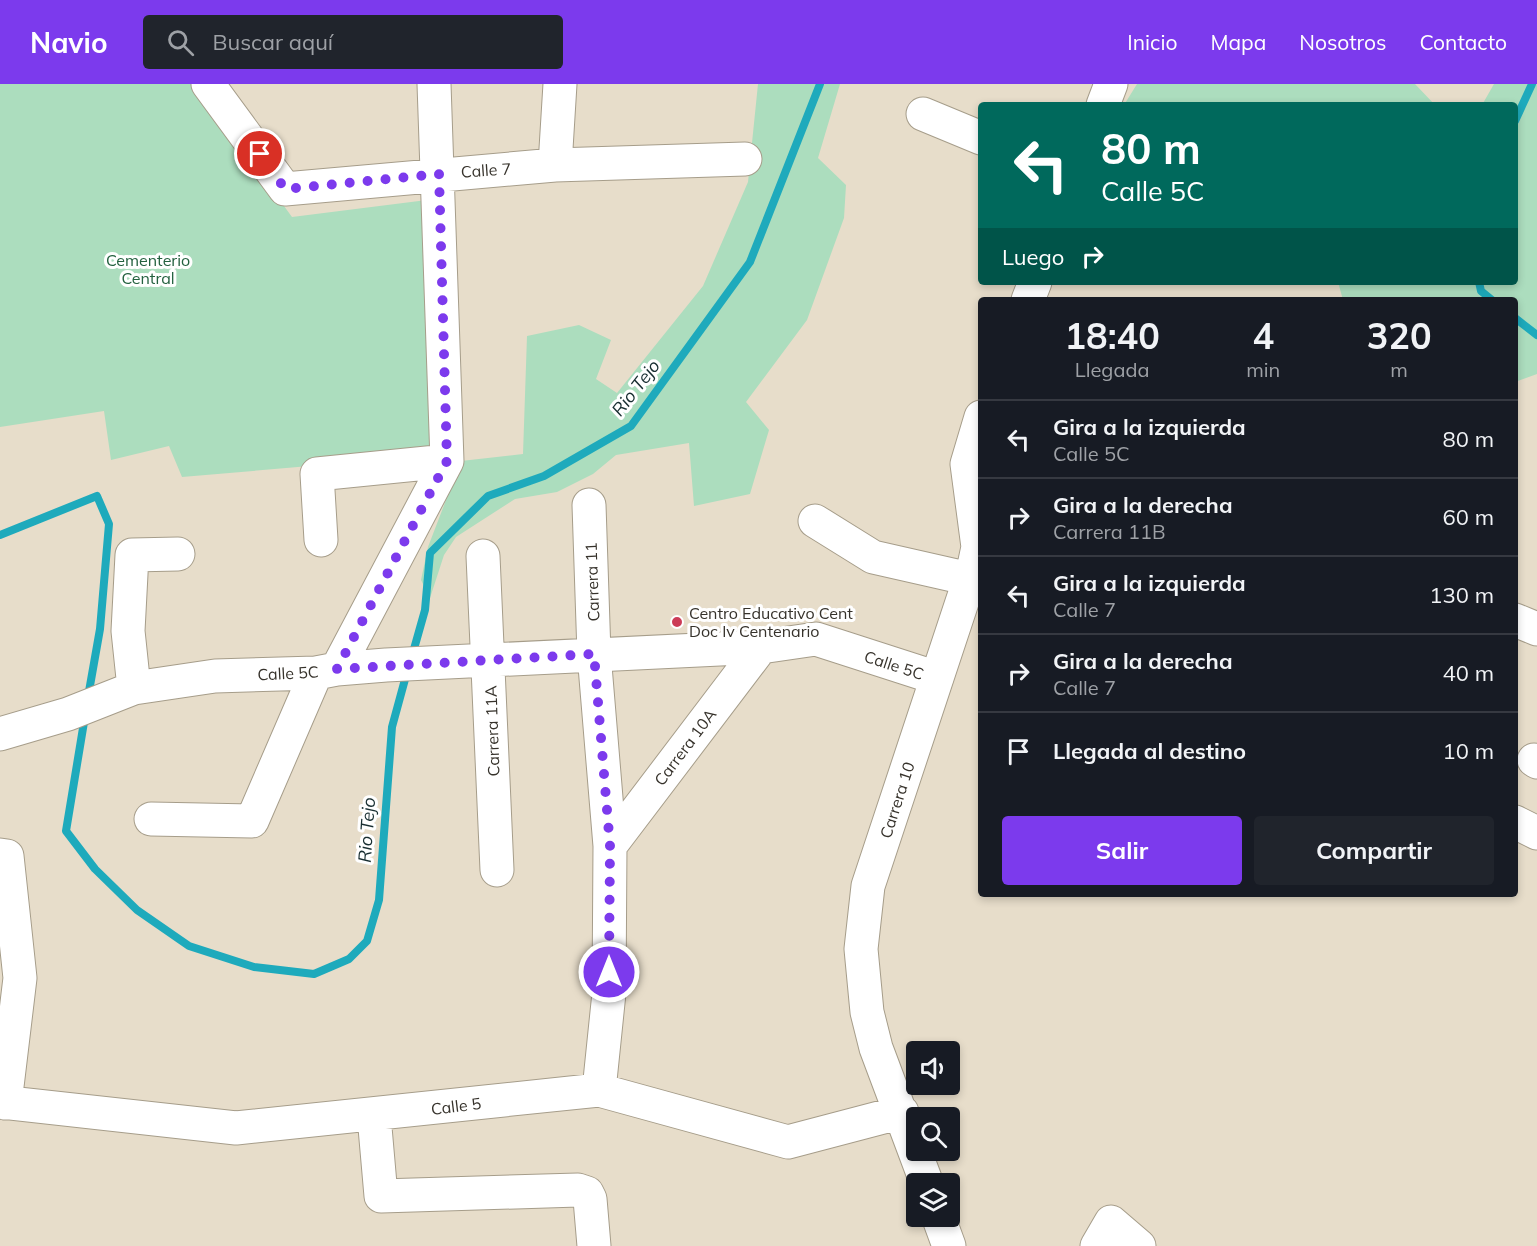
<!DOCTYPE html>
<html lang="es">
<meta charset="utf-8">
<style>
:root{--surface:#171b24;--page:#20242c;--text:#f1f3f6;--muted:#9ea1a6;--line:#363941;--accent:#7c3aed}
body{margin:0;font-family:Mulish,sans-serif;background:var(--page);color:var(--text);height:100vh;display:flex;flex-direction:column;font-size:22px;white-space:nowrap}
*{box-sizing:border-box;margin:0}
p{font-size:20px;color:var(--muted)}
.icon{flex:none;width:33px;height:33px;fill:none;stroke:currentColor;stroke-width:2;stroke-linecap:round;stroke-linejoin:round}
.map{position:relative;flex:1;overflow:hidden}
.drawer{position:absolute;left:978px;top:213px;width:540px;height:600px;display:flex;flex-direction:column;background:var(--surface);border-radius:6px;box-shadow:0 3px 9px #0003}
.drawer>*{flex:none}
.banner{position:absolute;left:978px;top:18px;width:540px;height:183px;border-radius:6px;box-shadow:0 3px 9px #0003;background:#00695c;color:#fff;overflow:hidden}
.controls{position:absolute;left:906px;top:957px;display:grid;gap:12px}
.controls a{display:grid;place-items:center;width:54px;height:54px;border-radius:6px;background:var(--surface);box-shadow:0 3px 9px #0003;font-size:30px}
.pin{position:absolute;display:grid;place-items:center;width:51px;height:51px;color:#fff;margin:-26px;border:3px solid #fff;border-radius:50%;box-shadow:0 2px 6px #0007}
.me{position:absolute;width:66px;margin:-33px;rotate:0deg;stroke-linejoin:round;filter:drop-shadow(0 0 4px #0008)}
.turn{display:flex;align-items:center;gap:21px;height:126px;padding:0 24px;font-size:27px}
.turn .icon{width:78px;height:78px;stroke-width:2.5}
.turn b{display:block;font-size:42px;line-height:51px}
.then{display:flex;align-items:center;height:57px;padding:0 24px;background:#0003;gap:12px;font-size:22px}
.eta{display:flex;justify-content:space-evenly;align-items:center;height:102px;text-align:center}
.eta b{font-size:36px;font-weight:700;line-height:42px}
.primary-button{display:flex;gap:12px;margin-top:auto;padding:12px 24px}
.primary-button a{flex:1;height:69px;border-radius:6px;background:var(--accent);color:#fff;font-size:24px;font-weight:700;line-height:69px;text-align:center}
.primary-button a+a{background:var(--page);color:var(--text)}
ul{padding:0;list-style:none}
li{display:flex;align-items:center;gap:18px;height:78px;padding:0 24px;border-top:2px solid var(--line)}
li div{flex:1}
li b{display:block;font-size:22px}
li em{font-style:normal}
header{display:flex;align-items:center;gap:36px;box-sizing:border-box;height:84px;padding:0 30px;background:var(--accent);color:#fff}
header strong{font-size:28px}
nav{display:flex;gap:33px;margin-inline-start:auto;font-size:21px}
.search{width:420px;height:54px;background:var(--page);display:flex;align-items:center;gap:15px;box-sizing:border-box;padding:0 21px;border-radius:6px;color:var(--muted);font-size:22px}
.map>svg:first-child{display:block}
.green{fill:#acddbe}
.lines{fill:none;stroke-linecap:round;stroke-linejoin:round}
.stream{stroke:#1eaabc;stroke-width:8}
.minor-casing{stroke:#a69d8a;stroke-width:35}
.minor{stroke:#fff;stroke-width:33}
.route{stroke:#7c3aed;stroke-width:10;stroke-dasharray:0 18}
.poi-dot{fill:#cc3c57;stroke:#fff;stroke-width:2}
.labels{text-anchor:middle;stroke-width:6;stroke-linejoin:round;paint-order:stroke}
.street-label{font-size:16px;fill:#36322b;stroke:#fff}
.park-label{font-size:16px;fill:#23613f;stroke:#fff}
.poi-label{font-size:16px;fill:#36322b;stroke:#fff;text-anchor:start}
.water-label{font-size:18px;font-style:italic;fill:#182e31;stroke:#fff}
</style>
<header>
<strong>Navio</strong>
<div class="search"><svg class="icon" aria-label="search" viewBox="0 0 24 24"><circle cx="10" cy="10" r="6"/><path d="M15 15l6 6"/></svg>Buscar aquí</div>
<nav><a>Inicio</a><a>Mapa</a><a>Nosotros</a><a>Contacto</a></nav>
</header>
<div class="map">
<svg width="1537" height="1162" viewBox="0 0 1537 1162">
<rect width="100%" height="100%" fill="#e7ddca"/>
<path class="green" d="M 0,0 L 195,0 L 292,133 L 427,116 L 438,371 L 182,393 L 169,362 L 111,376 L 104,327 L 0,343 Z
M 758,0 L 840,0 L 818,74 L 846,101 L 844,134 L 807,236 L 746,318 L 769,346 L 750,410 L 694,422 L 689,359 L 616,371 L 593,390 L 557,408 L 515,415 L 456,453 L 444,471 L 430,514 L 421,496 L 428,463 L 461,377 L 523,370 L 527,252 L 579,241 L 611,256 L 596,295 L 617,309 L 703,202 L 748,98 Z
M 1137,0 L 1415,0 L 1435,21 L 1124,21 Z
M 1494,0 L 1537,0 L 1537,290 L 1515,298 L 1515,216 L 1343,216 L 1338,198 L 1515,198 L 1515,21 L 1482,21 Z"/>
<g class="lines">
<path class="stream" d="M 1515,37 L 1532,0
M 1479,198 L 1481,207 L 1492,216
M 1515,234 L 1537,251
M 0,451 L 97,412 L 109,440 L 100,545 L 88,613
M 412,572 L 425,526 L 430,469 L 488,412 L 544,392 L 631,342 L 750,178 L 820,0
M 85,632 L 66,747 L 95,785 L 137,826 L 189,862 L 254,883 L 314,890 L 349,875 L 367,857 L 379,816 L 392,643 L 407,588"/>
<g class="minor-casing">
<path id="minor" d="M 208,0 L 285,105 L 555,81 L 745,75
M 1103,21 L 1111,0
M 923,30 L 981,54
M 555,81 L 560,0
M 1028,216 L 1035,198
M 589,421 L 594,570 L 610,762 L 609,909 L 599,1006
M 815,437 L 873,473 L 970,495
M 321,456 L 317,390 L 447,377
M 483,472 L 497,786
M 1515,536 L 1537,545
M 337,585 L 447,377 L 434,0
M 134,604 L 128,547 L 132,471 L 178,470
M 0,650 L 68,630 L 134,604 L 215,592 L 316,589 L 337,585 L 386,581 L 761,563 L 816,555 L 937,594
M 1534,676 L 1537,678
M 151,735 L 252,737 L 316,589
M 1515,738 L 1537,749
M 610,762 L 761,563
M 0,771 L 7,772 L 20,894 L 5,1019
M 0,1018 L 236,1044 L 599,1006 L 788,1058 L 902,1028
M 374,1032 L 381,1112 L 578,1106 L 587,1109 L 590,1115 L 594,1162
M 927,1100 L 876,964 L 867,928 L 861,865 L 868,802 L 974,482 L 978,463 L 967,380 L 981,333
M 938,1132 L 949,1162
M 1097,1162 L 1111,1138 L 1139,1162"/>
</g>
<use href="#minor" class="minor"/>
</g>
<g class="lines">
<path class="route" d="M 260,70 L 285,105 L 439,90 L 447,377 L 337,585 L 594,570 L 610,762 L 609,888"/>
</g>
<circle class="poi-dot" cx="677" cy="538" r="6"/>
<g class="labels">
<g class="street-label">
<text transform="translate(486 86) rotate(-4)" y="6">Calle 7</text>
<text transform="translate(592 498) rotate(-92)" y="6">Carrera 11</text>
<text transform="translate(894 581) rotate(18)" y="6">Calle 5C</text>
<text transform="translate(288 589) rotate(-3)" y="6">Calle 5C</text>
<text transform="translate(492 647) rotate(-92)" y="6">Carrera 11A</text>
<text transform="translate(685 663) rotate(-53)" y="6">Carrera 10A</text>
<text transform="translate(897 716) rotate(-72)" y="6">Carrera 10</text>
<text transform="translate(456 1022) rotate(-7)" y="6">Calle 5</text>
</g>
<g class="park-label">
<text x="148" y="182">Cementerio<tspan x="148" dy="18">Central</tspan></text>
</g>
<g class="poi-label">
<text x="689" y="535">Centro Educativo Cent<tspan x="689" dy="18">Doc Iv Centenario</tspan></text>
</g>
<g class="water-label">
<text transform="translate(636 304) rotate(-52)" y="6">Rio Tejo</text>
<text transform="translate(367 746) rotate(-86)" y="6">Rio Tejo</text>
</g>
</g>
</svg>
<div class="controls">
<a><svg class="icon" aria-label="sound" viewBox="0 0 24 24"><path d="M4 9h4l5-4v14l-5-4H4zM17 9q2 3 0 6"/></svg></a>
<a><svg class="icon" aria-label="search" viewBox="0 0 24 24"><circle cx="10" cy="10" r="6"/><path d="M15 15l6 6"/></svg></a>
<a><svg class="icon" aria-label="layers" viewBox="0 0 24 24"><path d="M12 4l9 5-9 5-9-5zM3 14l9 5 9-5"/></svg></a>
</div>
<div class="pin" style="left:260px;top:70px;background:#d93025"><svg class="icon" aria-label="arrive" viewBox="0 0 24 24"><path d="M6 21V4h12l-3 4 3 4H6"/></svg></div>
<svg class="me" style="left:609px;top:888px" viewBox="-20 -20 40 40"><circle r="17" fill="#7c3aed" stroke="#fff" stroke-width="3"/><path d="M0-11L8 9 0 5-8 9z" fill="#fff"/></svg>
<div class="banner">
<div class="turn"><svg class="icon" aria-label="left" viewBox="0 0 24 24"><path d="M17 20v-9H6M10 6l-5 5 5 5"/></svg><div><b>80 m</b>Calle 5C</div></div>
<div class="then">Luego<svg class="icon" aria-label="right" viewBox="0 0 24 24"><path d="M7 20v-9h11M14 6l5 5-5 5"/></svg></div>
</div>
<section class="drawer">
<div class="eta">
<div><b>18:40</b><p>Llegada</p></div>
<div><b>4</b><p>min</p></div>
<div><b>320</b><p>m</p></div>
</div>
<ul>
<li><svg class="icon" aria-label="left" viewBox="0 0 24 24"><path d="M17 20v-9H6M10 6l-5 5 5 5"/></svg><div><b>Gira a la izquierda</b><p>Calle 5C</p></div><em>80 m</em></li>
<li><svg class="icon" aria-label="right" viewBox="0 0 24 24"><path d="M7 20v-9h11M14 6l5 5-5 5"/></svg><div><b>Gira a la derecha</b><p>Carrera 11B</p></div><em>60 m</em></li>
<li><svg class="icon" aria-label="left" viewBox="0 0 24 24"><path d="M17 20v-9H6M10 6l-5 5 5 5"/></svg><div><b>Gira a la izquierda</b><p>Calle 7</p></div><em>130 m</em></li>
<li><svg class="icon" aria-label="right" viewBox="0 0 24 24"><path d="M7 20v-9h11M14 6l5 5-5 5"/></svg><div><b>Gira a la derecha</b><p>Calle 7</p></div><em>40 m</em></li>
<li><svg class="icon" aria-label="arrive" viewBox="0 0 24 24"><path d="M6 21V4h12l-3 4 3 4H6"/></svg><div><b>Llegada al destino</b></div><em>10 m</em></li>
</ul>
<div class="primary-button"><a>Salir</a><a>Compartir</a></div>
</section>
</div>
